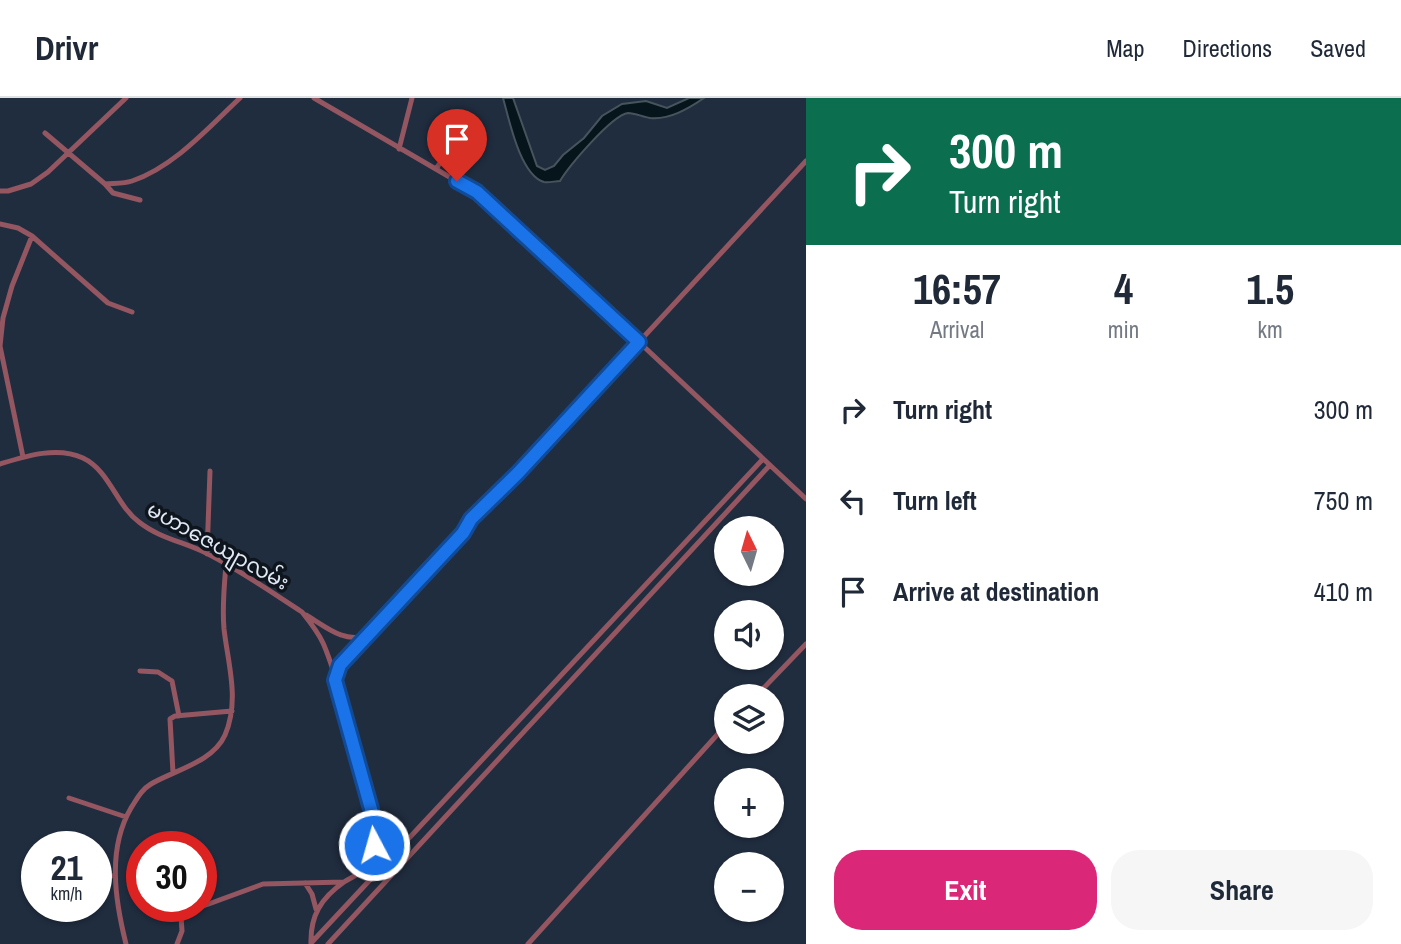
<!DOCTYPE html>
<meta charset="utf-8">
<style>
:root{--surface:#fff;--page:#f6f6f7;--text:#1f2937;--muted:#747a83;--line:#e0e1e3;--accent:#db2777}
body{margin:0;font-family:"Archivo Narrow","Noto Sans Myanmar",sans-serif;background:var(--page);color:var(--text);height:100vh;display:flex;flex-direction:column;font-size:26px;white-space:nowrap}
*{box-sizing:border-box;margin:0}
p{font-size:23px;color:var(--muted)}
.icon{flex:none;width:38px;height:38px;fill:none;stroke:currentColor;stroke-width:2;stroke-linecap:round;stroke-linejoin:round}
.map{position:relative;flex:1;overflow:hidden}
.panel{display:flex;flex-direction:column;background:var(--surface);width:595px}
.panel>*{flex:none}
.hud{background:#0b6e4f;color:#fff;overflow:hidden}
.needle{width:46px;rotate:355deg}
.buttons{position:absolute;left:714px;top:418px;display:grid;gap:14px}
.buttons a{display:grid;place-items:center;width:70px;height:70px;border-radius:50%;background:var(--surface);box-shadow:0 2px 5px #0004;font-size:35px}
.speed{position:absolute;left:21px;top:733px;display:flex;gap:14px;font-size:35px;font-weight:700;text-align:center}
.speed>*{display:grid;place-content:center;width:91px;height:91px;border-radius:50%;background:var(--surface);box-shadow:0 2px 5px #0004;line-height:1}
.speed small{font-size:18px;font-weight:400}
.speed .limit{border:10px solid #d22;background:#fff;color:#111}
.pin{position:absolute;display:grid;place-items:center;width:60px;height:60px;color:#fff;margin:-72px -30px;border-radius:50% 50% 50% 0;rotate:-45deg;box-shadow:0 0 7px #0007}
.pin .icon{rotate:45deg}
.me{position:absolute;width:77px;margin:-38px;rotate:354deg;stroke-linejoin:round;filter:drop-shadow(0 0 5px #0008)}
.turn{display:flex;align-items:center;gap:24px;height:147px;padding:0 28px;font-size:32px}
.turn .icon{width:91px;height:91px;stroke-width:2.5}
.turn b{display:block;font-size:49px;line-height:60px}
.eta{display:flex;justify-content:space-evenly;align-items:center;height:119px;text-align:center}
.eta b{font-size:42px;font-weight:700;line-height:49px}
.action{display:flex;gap:14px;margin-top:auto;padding:14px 28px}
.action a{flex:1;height:80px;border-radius:28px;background:var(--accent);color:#fff;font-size:28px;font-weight:700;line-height:80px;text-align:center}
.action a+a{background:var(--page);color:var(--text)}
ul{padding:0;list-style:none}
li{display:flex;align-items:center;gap:21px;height:91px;padding:0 28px}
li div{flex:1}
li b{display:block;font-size:26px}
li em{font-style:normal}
header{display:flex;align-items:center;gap:42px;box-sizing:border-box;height:98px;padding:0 35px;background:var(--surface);border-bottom:2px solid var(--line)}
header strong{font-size:33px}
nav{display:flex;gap:38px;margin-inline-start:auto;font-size:24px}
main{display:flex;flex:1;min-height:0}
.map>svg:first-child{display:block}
.water{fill:#06141b;stroke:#48545c;stroke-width:2}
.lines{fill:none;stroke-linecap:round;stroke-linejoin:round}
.minor{stroke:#945660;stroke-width:5}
.route-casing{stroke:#114b97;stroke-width:18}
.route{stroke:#1a73e8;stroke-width:12}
.labels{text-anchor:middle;stroke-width:7;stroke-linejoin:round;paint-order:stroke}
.street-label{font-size:21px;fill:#e1e9f5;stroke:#0f151d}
</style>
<header>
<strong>Drivr</strong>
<nav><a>Map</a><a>Directions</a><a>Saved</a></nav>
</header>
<main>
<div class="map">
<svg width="806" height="846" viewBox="0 0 806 846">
<rect width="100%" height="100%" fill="#202d3f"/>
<path class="water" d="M 503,0 L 513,0 L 537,68 L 545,72 L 554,68 L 563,57 L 584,40 L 602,18 L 622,6 L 646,3 L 667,10 L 689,0 L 704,0 C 688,11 669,22 650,20 C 643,19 635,15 628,15 C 612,17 569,68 560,83 C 555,83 549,85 544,84 C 520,77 509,21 503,0 Z"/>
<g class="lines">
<path class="minor" d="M 314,0 L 477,95 L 573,182 L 806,401
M 45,35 L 105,86 C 113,85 123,86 132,83 C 174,69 209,29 240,0
M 399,51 L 412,0
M 436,71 C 446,56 452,46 451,28
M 105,86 L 113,95 L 140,102
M 0,93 L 8,93 L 31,86 L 48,74 L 126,0
M 0,126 L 18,130 L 32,138 L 108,205 L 132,214
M 23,359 L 0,248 L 3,220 L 12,188 L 32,138
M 0,366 C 26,358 57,348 83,360 C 110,373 116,407 139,424 C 159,440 184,444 206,455 C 240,472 271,494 302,514 C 310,524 318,534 323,545 C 337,576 384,735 372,761 C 366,774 355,777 344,784 C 321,800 310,818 311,846
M 207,456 L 210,373
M 306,517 C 325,528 344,546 367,537
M 140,573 L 158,574 L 172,583 L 179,618
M 335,582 L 340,567 L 463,435 L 472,421 L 518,375 L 806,63
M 756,598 L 806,546
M 173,675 L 170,621 L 175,618 L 232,613
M 69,700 L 126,719
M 34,772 L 37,773
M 96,777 L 115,778
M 305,785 L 312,796 L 316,811
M 312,844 L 763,361
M 126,846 C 115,802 107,751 131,710 C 137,701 141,692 151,686 C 175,672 213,664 225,637 C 240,602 228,566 224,531 C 222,509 224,489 226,467
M 177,846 L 182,833 L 181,819 L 184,815 L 263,786 L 344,784
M 328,846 L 770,367
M 528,846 L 726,627"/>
</g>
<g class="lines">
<g class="route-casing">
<path id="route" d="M 374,747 L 371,711 L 335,582 L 340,567 L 463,435 L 471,421 L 518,375 L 639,244 L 477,94 L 457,83"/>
</g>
<use href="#route" class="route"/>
</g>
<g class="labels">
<g class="street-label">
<text transform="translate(218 448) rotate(29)" y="7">မဟာဇေယျာလမ်း</text>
</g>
</g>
</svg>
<div class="buttons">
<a><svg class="needle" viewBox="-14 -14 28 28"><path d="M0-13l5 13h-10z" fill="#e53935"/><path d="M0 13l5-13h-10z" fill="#747a83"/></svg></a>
<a><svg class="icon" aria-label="sound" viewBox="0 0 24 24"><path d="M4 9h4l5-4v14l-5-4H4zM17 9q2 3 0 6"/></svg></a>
<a><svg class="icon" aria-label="layers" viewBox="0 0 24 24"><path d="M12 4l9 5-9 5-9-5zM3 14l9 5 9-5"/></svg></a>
<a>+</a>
<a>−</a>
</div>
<div class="speed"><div>21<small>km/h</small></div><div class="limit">30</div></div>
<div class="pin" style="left:457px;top:83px;background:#d93025"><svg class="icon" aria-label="arrive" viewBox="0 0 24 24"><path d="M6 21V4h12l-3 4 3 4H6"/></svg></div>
<svg class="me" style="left:374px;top:747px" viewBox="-20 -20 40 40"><circle r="17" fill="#1a73e8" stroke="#fff" stroke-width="3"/><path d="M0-11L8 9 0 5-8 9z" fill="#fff"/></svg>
</div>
<section class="panel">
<div class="hud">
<div class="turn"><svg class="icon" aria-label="right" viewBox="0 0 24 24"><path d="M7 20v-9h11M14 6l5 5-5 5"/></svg><div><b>300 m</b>Turn right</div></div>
</div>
<div class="eta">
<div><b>16:57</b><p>Arrival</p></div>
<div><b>4</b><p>min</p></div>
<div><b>1.5</b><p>km</p></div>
</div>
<ul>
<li><svg class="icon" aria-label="right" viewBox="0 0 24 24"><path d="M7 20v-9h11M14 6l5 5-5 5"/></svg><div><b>Turn right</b></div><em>300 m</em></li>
<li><svg class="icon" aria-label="left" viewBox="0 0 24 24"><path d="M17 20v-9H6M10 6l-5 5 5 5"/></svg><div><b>Turn left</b></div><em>750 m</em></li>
<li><svg class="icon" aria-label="arrive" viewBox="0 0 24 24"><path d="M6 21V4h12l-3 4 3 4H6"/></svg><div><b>Arrive at destination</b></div><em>410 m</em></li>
</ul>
<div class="action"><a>Exit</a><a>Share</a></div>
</section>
</main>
